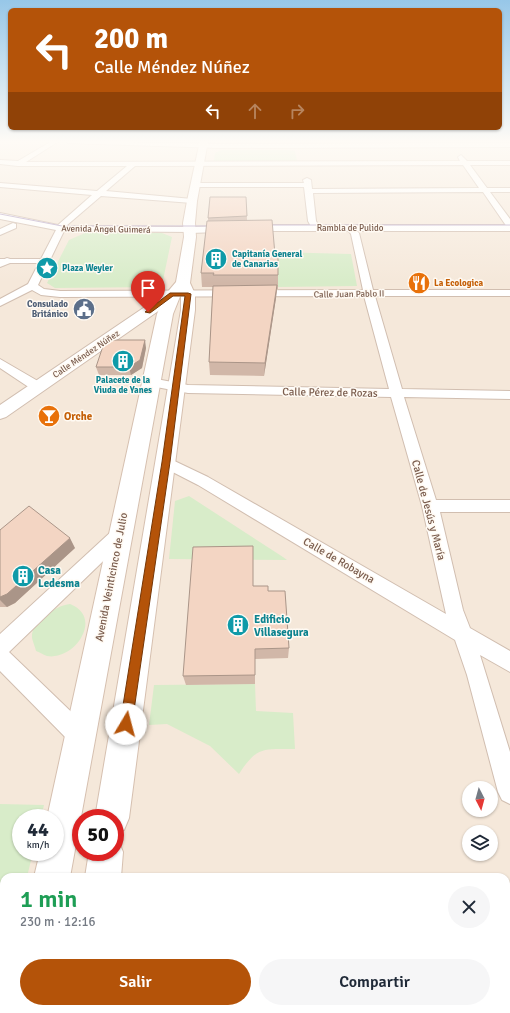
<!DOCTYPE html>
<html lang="es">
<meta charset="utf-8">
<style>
:root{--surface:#fff;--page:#f6f6f7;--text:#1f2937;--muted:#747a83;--accent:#b45309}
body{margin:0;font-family:Signika,sans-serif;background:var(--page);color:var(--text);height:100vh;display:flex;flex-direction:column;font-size:15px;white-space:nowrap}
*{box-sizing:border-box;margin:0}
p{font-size:13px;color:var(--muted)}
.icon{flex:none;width:22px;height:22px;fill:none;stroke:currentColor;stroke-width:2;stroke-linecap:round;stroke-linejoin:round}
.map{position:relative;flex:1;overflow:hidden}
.panel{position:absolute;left:0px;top:873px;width:510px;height:140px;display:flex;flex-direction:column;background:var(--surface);border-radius:12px 12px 0 0;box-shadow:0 1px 3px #0004}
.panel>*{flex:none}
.banner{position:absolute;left:8px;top:8px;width:494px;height:122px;border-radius:6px;box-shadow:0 1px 3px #0004;background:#b45309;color:#fff;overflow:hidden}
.needle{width:26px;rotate:174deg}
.tools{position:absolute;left:462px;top:781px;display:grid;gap:8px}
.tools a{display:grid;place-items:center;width:36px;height:36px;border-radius:50%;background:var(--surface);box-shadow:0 1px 3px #0004;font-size:20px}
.speed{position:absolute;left:12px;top:809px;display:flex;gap:8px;font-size:20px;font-weight:700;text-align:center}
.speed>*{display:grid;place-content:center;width:52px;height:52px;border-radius:50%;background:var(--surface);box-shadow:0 1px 3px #0004;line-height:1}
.speed small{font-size:10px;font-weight:400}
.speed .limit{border:6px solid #d22;background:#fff;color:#111}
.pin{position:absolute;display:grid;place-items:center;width:34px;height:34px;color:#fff;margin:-41px -17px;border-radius:50% 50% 50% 0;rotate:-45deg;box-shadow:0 0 4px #0007}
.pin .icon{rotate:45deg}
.me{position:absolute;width:44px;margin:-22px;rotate:8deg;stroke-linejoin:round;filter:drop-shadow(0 0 3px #0008)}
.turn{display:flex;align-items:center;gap:14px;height:84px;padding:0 20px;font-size:18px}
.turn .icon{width:52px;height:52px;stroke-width:2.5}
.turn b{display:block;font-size:28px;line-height:34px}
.lanes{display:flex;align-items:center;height:38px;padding:0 20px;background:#0003;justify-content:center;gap:20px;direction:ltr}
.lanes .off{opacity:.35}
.round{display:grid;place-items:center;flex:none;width:42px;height:42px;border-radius:21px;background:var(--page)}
.overview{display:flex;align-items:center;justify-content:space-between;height:68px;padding:0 20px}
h1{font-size:24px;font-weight:600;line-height:30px;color:#1e9e55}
.primary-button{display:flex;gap:8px;margin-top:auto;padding:8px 20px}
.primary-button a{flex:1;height:46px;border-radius:24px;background:var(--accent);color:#fff;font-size:16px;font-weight:600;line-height:46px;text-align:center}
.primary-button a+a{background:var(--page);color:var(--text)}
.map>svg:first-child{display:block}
.residential{fill:#f5e8da;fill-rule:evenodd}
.green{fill:#d8ecc9}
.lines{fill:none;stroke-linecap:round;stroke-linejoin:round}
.pedestrian-casing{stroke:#d1beb0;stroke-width:2}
.minor-casing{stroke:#d1beb0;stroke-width:2}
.tertiary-casing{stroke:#d1beb0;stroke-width:2}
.secondary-casing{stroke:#d6c0b0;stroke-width:2}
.pedestrian{fill:#fff;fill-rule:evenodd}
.minor{fill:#fff;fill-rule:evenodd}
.tertiary{fill:#fff;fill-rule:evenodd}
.secondary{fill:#fff;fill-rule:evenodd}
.tram{stroke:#b9a8c9;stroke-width:1}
.wall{fill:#d1b7a8}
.shaded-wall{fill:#aa9588}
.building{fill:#f3d5c3;stroke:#aa9588}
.route{fill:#b45309;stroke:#753606}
.labels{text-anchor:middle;stroke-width:3;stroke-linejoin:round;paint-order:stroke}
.far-street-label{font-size:9px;fill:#7a5c4d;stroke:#fffaf3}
.far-culture-label{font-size:9px;font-weight:bold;fill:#0d838f;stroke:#fffaf3;text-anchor:start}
.far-food-label{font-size:9px;font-weight:bold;fill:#c56008;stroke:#fffaf3;text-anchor:start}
.far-service-label{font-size:9px;font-weight:bold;fill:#4e5e75;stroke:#fffaf3;text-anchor:end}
.street-label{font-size:11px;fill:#7a5c4d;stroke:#fffaf3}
.food-label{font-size:11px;font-weight:bold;fill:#c56008;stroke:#fffaf3;text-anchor:start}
.culture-label{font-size:11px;font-weight:bold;fill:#0d838f;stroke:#fffaf3;text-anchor:start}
</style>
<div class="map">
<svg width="510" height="1013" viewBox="0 0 510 1013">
<rect width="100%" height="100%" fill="#fdf6ec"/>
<path class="residential" d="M 0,141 L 510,141 L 510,1013 L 0,1013 ZM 469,788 L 491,788 L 491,810 L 469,810 ZM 21,818 L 55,818 L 55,852 L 21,852 ZM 81,818 L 115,818 L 115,852 L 81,852 ZM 469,832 L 491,832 L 491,854 L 469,854 ZM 4,877 L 506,877 L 506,1009 L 4,1009 Z"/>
<path class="green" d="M 221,150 L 288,150 L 295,151 L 297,161 L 214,161 L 215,153 Z
M 85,233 L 162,233 L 172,237 L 162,285 L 157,287 L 55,288 L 47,283 L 69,240 Z
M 274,252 L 351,254 L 357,286 L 278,287 L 278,268 Z
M 189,496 L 283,557 L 287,560 L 169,559 L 175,501 Z
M 70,604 C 104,617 75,661 47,656 C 44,655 39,652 36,651 C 35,647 33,642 32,638 C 31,621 55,606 70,604 Z
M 255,684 L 256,711 L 293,713 L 295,749 C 263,749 257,746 239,774 L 210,746 L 167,724 L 149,725 L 154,685 Z
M 0,804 L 44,805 L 41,818 L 21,818 L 21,852 L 33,852 L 27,877 L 4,877 L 4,976 L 0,993 Z"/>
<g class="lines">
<g class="pedestrian-casing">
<path id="pedestrian" d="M 0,259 L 44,259 L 48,261 L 44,263 L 0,263 Z"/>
</g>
<g class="minor-casing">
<path id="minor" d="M 52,141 L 59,141 L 26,162 L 460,161 L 458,157 L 461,155 L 467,161 L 510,161 L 510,165 L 470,165 L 487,188 L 510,188 L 510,192 L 490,192 L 510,219 L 510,228 L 507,227 L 483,192 L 313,193 L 316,221 L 320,228 L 316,231 L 313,230 L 308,221 L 304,187 L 195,187 L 191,185 L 195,183 L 304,183 L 303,180 L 307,178 L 311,180 L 312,189 L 479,188 L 463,165 L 135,166 L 106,191 L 192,199 L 196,201 L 192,203 L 101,196 L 66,226 L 190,227 L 194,230 L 193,232 L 64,231 L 38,285 L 44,289 L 60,291 L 363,290 L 351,234 L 346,228 L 350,225 L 359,233 L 373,290 L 510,290 L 510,296 L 375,296 L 402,389 L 510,391 L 510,399 L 404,397 L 436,500 L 510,500 L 510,512 L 440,512 L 463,610 L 470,628 L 510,651 L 510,672 L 480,655 L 510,752 L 510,804 L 502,800 L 498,792 L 467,675 L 455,640 L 198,485 L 161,466 L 159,462 L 161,458 L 166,457 L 208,477 L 446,614 L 422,506 L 391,397 L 188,393 L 151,386 L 146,385 L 145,382 L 146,379 L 151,378 L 188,385 L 389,389 L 364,296 L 60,297 L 41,295 L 32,290 L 0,306 L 0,299 L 28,284 L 56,230 L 0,219 L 0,213 L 58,225 L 92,195 L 0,187 L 0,183 L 97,191 L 127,166 L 18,166 L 0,164 L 0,160 L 18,161 Z
M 65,141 L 219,144 L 510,143 L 510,147 L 219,148 L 68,143 Z
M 13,223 L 16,224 L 16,228 L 0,235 L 0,229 Z
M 7,258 L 10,259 L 10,263 L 0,267 L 0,261 Z
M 0,359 L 43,384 L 44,387 L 43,390 L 33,390 L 0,368 Z
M 119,528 L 125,530 L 127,535 L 125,540 L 9,652 L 88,728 L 91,736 L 88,744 L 80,747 L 72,744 L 0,671 L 0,634 L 113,530 Z"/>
</g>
<g class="tertiary-casing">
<path id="tertiary" d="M 251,225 L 510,225 L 510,231 L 251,231 L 190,233 L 185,230 L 190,227 Z
M 172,291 L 177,292 L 179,295 L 177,298 L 6,417 L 0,419 L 0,405 L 167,292 Z"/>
</g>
<g class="secondary-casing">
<path id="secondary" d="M 200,141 L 208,141 L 197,201 L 195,223 L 196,237 L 190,283 L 195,294 L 195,310 L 129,818 L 124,830 L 115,833 L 115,818 L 95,818 L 181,310 L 181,294 L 173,314 L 70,877 L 34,877 L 40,852 L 55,852 L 55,818 L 47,818 L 157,314 L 165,295 L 176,282 L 184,237 L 183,223 L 187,201 Z
M 115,838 L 118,840 L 123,852 L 121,877 L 85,877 L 89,852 L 115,852 Z
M 7,1009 L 47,1009 L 46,1013 L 6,1013 Z
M 62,1009 L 102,1009 L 102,1013 L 62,1013 Z"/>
</g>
<use href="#pedestrian" class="pedestrian"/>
<use href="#minor" class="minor"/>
<use href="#tertiary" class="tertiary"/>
<use href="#secondary" class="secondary"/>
<path class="tram" d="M 0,214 L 62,226 L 217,226
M 261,225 L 510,225"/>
</g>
<path class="wall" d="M 246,197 L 247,220 L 275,255 L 278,275 L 278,289 L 277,289 L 276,298 L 264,376 L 210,375 L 209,362 L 213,287 L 202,287 L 201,273 L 208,221 L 208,218 Z
M 146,348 L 142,368 L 131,375 L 99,375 L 96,367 Z
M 0,530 L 75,548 L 15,603 L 7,607 L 0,607 Z
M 253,586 L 268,591 L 289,648 L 288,658 L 255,659 L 255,684 L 186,685 L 183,676 Z"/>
<path class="shaded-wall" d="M 277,285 L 276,298 L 264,376 L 265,363 Z
M 145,340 L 146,348 L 142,368 L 131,375 L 129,367 Z
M 70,538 L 75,548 L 15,603 L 7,607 L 0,600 L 0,597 Z"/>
<path class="building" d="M 210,197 L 246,197 L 247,216 L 208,218 Z
M 272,220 L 275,255 L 278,255 L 278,275 L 213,275 L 214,273 L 201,273 L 207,221 Z
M 277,285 L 265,363 L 209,362 L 213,286 Z
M 112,340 L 145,340 L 140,360 L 129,367 L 96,367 L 103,346 Z
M 29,506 L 70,538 L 7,594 L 0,597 L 0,530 Z
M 253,546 L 253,586 L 268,586 L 268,591 L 285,591 L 289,648 L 255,649 L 255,675 L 183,676 L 193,547 Z"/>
<linearGradient id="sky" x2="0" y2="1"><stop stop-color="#97c7e8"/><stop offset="0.5" stop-color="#fefbf6"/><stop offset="1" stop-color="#fefbf6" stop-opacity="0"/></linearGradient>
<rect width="510" height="283" fill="url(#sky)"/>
<path class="route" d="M 170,293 L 188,293 L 191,294 L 170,462 L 132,724 L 130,729 L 126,730 L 121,729 L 120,724 L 162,462 L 185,296 L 173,296 L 150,313 L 145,312 Z"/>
<defs>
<g id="building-disc" transform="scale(1.15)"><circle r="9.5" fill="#0f9aa8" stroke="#fffaf3"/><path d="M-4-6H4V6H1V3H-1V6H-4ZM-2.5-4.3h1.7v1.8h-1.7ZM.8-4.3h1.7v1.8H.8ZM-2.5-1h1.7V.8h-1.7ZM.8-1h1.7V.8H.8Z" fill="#fff"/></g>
<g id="sight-disc" transform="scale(1.15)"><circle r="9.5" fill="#0f9aa8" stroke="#fffaf3"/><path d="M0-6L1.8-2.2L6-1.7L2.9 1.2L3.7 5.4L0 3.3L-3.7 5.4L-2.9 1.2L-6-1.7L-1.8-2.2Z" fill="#fff"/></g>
<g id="restaurant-disc" transform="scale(1.15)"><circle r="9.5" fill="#e8710a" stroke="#fffaf3"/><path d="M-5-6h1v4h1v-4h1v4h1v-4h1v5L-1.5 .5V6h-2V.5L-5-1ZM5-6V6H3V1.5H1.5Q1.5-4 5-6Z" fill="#fff"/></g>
<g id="civic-disc" transform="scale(1.15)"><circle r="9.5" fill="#5c6f8a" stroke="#fffaf3"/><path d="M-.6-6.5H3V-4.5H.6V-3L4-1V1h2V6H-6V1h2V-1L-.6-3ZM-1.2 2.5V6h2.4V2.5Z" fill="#fff"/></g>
<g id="bar-disc" transform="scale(1.15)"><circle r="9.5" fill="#e8710a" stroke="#fffaf3"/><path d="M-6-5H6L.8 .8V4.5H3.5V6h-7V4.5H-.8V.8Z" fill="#fff"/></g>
</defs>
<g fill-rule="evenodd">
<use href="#building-disc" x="216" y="259"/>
<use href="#sight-disc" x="47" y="268"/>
<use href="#restaurant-disc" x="419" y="283"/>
<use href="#civic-disc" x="84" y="309"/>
<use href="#building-disc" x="123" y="361"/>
<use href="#bar-disc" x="49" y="416"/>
<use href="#building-disc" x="23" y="576"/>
<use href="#building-disc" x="238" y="625"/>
</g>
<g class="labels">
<g class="far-street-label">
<text x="350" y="231">Rambla de Pulido</text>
<text transform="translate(106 229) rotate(1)" y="3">Avenida Ángel Guimerá</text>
<text transform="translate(349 294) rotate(-1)" y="3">Calle Juan Pablo II</text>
<text transform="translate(86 354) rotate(-34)" y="3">Calle Méndez Núñez</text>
</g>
<g class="far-culture-label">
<text x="232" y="257">Capitanía General<tspan x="232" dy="10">de Canarias</tspan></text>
<text x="62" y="271">Plaza Weyler</text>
<text x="123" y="383" text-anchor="middle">Palacete de la<tspan x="123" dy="10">Viuda de Yanes</tspan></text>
</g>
<g class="far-food-label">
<text x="434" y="286">La Ecologica</text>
</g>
<g class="far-service-label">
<text x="68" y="307">Consulado<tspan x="68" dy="10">Británico</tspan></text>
</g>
<g class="street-label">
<text transform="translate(330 392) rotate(1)" y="4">Calle Pérez de Rozas</text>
<text transform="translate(429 510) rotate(75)" y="4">Calle de Jesús y María</text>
<text transform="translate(339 560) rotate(30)" y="4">Calle de Robayna</text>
<text transform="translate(111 577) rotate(-79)" y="4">Avenida Veinticinco de Julio</text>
</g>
<g class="food-label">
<text x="64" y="420">Orche</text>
</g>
<g class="culture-label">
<text x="38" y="574">Casa<tspan x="38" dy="13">Ledesma</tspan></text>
<text x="254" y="623">Edificio<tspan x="254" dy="13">Villasegura</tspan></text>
</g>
</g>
</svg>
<div class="tools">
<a><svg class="needle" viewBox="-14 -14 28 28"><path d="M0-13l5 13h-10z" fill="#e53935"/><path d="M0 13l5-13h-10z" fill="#747a83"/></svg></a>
<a><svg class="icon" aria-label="layers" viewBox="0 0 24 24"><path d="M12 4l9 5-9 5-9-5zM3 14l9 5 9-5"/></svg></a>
</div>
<div class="speed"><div>44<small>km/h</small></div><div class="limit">50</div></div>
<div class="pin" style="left:148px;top:312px;background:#d93025"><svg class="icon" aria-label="arrive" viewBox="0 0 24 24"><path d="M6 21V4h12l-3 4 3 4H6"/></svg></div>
<svg class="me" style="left:126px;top:724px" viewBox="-20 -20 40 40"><circle r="19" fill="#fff"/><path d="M0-13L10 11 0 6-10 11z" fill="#b45309"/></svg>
<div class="banner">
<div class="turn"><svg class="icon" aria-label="left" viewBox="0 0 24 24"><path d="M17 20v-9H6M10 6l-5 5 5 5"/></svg><div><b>200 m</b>Calle Méndez Núñez</div></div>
<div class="lanes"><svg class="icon" aria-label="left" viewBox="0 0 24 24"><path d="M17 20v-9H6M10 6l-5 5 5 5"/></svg><svg class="icon off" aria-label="ahead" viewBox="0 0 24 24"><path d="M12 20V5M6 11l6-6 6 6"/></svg><svg class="icon off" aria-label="right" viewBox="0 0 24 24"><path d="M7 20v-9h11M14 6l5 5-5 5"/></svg></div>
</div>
<section class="panel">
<div class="overview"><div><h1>1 min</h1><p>230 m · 12:16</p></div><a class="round"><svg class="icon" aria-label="close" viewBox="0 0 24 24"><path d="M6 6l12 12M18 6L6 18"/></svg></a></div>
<div class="primary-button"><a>Salir</a><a>Compartir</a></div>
</section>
</div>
